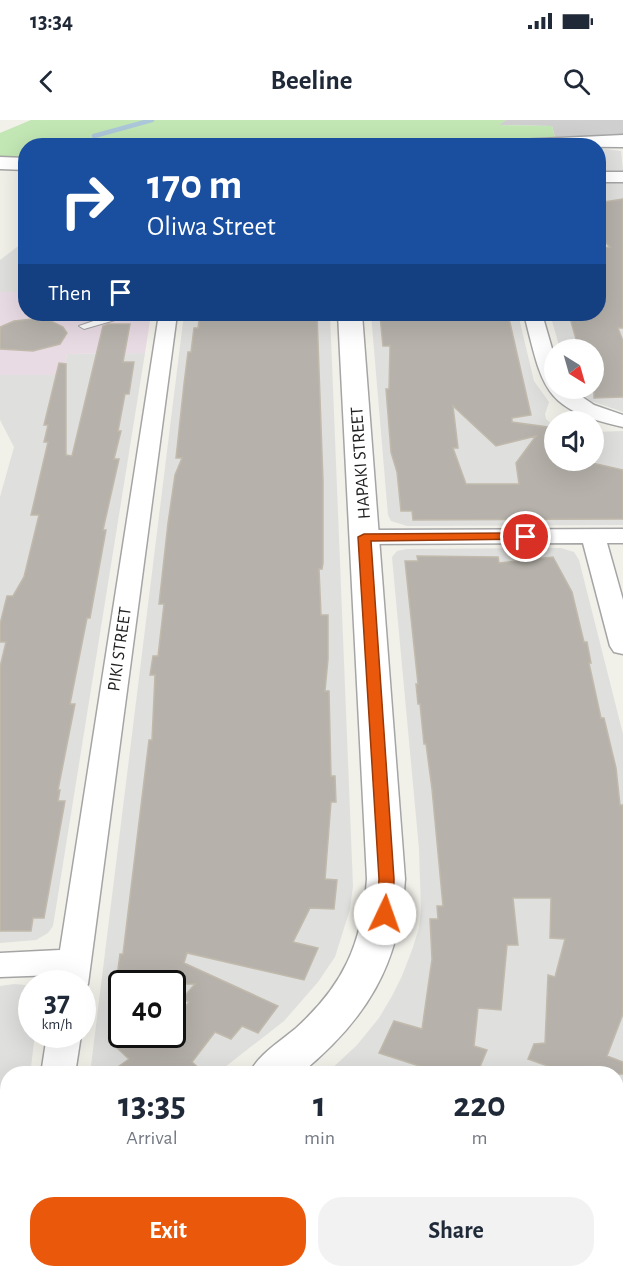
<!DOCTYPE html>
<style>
:root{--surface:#fff;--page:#f2f2f3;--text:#1f2937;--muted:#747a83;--accent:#ea580c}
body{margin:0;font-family:"Alegreya Sans",sans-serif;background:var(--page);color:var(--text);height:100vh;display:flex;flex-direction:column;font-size:22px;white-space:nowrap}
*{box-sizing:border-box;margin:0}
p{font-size:20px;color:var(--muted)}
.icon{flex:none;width:33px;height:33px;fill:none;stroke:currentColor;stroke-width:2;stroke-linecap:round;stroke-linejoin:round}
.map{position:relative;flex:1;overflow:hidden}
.details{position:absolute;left:0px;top:946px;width:624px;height:212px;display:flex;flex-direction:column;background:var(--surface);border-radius:24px 24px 0 0;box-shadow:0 6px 24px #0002}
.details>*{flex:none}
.hud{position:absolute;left:18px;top:18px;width:588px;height:183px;border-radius:24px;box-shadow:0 6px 24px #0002;background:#1a4fa0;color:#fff;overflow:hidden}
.needle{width:39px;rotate:143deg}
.tools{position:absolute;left:544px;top:219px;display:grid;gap:12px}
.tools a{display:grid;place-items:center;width:60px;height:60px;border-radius:50%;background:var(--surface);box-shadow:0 6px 24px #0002;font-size:30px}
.speed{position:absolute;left:18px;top:850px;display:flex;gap:12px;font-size:30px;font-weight:700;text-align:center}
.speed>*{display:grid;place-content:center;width:78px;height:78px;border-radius:50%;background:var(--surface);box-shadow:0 6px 24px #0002;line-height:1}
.speed small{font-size:15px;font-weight:400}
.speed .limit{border:3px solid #111;border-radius:9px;background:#fff;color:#111}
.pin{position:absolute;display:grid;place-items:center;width:51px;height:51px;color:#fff;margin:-26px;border:3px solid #fff;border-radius:50%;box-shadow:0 2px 6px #0007}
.me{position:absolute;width:66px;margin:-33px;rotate:3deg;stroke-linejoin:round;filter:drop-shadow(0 0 4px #0008)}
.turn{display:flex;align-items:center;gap:21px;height:126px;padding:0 30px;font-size:27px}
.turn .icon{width:78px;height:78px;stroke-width:2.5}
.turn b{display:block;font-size:42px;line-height:51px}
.then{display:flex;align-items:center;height:57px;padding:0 30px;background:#0003;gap:12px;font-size:22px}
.eta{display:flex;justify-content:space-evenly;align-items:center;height:102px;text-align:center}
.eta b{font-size:36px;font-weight:700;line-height:42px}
.primary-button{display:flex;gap:12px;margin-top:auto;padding:12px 30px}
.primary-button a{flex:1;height:69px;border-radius:24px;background:var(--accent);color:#fff;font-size:24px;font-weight:700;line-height:69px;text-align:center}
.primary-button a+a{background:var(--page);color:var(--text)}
.status{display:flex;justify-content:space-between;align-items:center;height:42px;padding:0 30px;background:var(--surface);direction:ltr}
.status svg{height:16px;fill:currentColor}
header{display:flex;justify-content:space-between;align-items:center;height:78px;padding:0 30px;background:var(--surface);font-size:27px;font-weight:700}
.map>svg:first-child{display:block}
.residential{fill:#dfdfde;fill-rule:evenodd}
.industrial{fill:#e9dbe4}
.religious{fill:#cfcfcf}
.grass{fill:#c2e6b4}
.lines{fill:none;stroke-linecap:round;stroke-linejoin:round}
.stream{stroke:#adc7da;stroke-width:4.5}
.building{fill:#b6b2ab;stroke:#c1baac;stroke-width:1.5;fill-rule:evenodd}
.service-casing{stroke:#a5a5a5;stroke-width:2}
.minor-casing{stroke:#a5a5a5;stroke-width:3}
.tertiary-casing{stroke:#a5a5a5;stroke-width:3}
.service{fill:#fff;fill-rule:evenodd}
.minor{fill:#fff;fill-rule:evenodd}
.tertiary{fill:#fff;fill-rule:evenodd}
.route{fill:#ea580c;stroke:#983908;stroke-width:1.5}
.labels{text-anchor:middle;stroke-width:4.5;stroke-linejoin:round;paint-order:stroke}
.street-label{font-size:18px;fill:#212121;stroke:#fff}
</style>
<div class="status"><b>13:34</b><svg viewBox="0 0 49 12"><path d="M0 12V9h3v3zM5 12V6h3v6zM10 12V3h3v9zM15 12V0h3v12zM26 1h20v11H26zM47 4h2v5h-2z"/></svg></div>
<header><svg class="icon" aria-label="back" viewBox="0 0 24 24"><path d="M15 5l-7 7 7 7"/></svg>Beeline<svg class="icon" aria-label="search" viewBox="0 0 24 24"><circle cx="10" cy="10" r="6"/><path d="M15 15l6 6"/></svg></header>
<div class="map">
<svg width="623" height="1157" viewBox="0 0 623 1157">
<rect width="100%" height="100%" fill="#f1f0e9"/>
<path class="residential" d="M 599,28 L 621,31 L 623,51 L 599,52 Z
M 599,62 L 623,62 L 623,292 L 591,281 L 575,269 L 594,268 L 594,230 L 560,229 L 550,194 L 598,194 Z
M 25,121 L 25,172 L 0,172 L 0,140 Z
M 184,194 L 330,194 L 353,766 L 350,789 L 335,837 L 318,862 L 284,901 L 216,954 L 90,954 ZM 122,864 L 172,864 L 172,915 L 122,915 Z
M 371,194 L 518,194 L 534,261 L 549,282 L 545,294 L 546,299 L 555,307 L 555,340 L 594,340 L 594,312 L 623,311 L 623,405 L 407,406 L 391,401 L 388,395 Z
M 145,233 L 53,806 L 48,813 L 36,820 L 0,823 L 0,377 L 14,327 L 0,300 L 0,255 L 62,255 L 67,234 Z
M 561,428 L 574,432 L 579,440 L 623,614 L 623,1010 L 617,1022 L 616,954 L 326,954 L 357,925 L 379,898 L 392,876 L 402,856 L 412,830 L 419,808 L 421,789 L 419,729 L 392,437 L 397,431 L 407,429 Z
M 14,864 L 25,865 L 31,868 L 32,915 L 35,915 L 30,954 L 8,954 L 8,1112 L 0,1117 L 0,866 Z
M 231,1151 L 514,1151 L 508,1157 L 238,1157 Z"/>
<path class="industrial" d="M 0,172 L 25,172 L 26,194 L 151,194 L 145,233 L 67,234 L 62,255 L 0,255 Z"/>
<path class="religious" d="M 506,0 L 623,0 L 623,15 L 555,17 L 552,6 L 498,5 Z"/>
<path class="grass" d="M 31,0 L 506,0 L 499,5 L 552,6 L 555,17 L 404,26 L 26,26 L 25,37 L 0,36 L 0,13 Z"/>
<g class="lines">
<path class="stream" d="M 94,16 L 152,0"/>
</g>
<path class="building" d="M 623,79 L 623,208 L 618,208 L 623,221 L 623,277 L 594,278 L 594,230 L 579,230 L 569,194 L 598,194 L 598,129 L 610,127 L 598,115 L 598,83 Z
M 200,194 L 317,194 L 323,361 L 323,443 L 322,449 L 319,449 L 321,495 L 328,495 L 328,539 L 325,571 L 329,571 L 331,656 L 335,656 L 336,682 L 331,682 L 325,759 L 337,760 L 334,789 L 310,788 L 293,822 L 318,828 L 304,860 L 187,833 L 184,843 L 278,886 L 258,913 L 242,906 L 231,919 L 215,912 L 192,942 L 205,954 L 108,954 L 129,939 L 115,926 L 131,915 L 172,915 L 172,902 L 189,882 L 182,879 L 195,864 L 116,864 L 120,834 L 123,834 L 149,620 L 152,620 L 155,555 L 150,555 L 153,536 L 158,536 L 164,484 L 159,484 L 168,403 L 175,355 L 182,338 L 176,338 L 184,264 L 188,232 L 191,232 L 194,208 L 198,208 Z
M 450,194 L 508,194 L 531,295 L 512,298 L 512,302 L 555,308 L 555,311 L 548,313 L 555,319 L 555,340 L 579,340 L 623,350 L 623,399 L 413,400 L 412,391 L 401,391 L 397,352 L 391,332 L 386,269 L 389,269 L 390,226 L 383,226 L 380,196 L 451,196 ZM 453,286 L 496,326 L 536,316 L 516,343 L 519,364 L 466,364 L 453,328 L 458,328 Z
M 33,199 L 51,201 L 63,207 L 67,213 L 60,224 L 33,231 L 0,229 L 0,207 L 14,201 Z
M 108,204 L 130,204 L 123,242 L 134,242 L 129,274 L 125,274 L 118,311 L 121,311 L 114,339 L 119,339 L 103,410 L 106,410 L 90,498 L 87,498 L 70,584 L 75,584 L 58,670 L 60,670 L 58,681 L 65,681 L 44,798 L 33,798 L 31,811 L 0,811 L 0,547 L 6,522 L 0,522 L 0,504 L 7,476 L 13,476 L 24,457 L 39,395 L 31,395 L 48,322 L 44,322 L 48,305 L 44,305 L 59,243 L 66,244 L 66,335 L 72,336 L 103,206 Z
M 417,436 L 498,437 L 499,443 L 553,437 L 572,472 L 584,522 L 587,522 L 591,543 L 589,543 L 601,598 L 604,598 L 616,648 L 620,685 L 623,685 L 623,894 L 607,936 L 623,942 L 623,954 L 570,954 L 528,939 L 534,924 L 545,923 L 548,855 L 555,857 L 565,819 L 550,818 L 551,778 L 513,778 L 518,825 L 507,825 L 501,890 L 478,888 L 474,926 L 487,930 L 477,954 L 444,954 L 379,933 L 394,901 L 422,909 L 432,839 L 430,799 L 438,799 L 437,786 L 443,786 L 432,669 L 426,624 L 424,624 L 420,584 L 418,584 L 416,564 L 418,564 L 405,441 L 418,441 Z"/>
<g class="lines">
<g class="service-casing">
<path id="service" d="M 114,194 L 167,194 L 172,197 L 167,200 L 115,200 L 84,209 L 79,206 Z"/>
</g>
<g class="minor-casing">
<path id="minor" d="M 598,52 L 623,52 L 623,62 L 598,62 Z
M 159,194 L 177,194 L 88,864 L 82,873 L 82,864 L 54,864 L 56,855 L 0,857 L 0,833 L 60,830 Z
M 524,194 L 542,194 L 555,239 L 555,268 L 569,268 L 594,285 L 623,295 L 623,307 C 542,289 543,268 524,194 Z
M 623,409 L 623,423 L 607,423 L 623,480 L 623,534 L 614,532 L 610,526 L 583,423 L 364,424 L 356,422 L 352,417 L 356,412 L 364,410 Z
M 47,915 L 81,915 L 75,954 L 41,954 Z
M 623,1062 L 623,1101 L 616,1103 L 616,1064 Z
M 152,1150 L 195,1150 L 198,1157 L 155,1157 Z
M 540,1150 L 583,1150 L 580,1157 L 537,1157 Z"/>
</g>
<g class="tertiary-casing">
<path id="tertiary" d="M 623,15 L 623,27 L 509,26 L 511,22 L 518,20 Z
M 0,37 L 26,38 L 26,50 L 0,49 Z
M 338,194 L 362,194 L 405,759 C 400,845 366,900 300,954 L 249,954 C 258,935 278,923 295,909 C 344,865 362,824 367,759 Z
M 8,1132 L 8,1150 L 42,1150 L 39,1157 L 0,1157 L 0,1135 Z"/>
</g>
<use href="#service" class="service"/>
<use href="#minor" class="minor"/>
<use href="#tertiary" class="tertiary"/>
</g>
<path class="route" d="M 526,413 L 530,414 L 530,419 L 371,421 L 394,759 L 393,794 L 391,798 L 379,798 L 377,794 L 379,759 L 358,417 L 364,414 Z"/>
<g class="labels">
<g class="street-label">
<text transform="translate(360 343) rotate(-94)" y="6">HAPAKI STREET</text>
<text transform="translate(119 529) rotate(-82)" y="6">PIKI STREET</text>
</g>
</g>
</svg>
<div class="tools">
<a><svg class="needle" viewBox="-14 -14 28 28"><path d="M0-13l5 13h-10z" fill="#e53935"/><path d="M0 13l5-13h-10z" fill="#747a83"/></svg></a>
<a><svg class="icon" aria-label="sound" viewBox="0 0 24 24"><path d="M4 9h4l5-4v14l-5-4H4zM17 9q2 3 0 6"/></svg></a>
</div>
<div class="speed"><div>37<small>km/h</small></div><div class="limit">40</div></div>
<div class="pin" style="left:526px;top:417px;background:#d93025"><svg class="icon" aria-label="arrive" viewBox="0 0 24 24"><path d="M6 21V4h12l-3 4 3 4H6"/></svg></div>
<svg class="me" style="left:385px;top:794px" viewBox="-20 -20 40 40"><circle r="19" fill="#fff"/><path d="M0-13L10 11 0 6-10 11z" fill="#ea580c"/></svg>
<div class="hud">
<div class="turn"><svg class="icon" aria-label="right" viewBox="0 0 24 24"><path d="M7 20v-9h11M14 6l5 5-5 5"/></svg><div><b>170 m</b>Oliwa Street</div></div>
<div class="then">Then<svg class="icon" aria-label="arrive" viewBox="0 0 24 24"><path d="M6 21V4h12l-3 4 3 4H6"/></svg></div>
</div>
<section class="details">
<div class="eta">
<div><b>13:35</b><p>Arrival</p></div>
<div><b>1</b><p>min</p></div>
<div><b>220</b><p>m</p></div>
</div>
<div class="primary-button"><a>Exit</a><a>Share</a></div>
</section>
</div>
